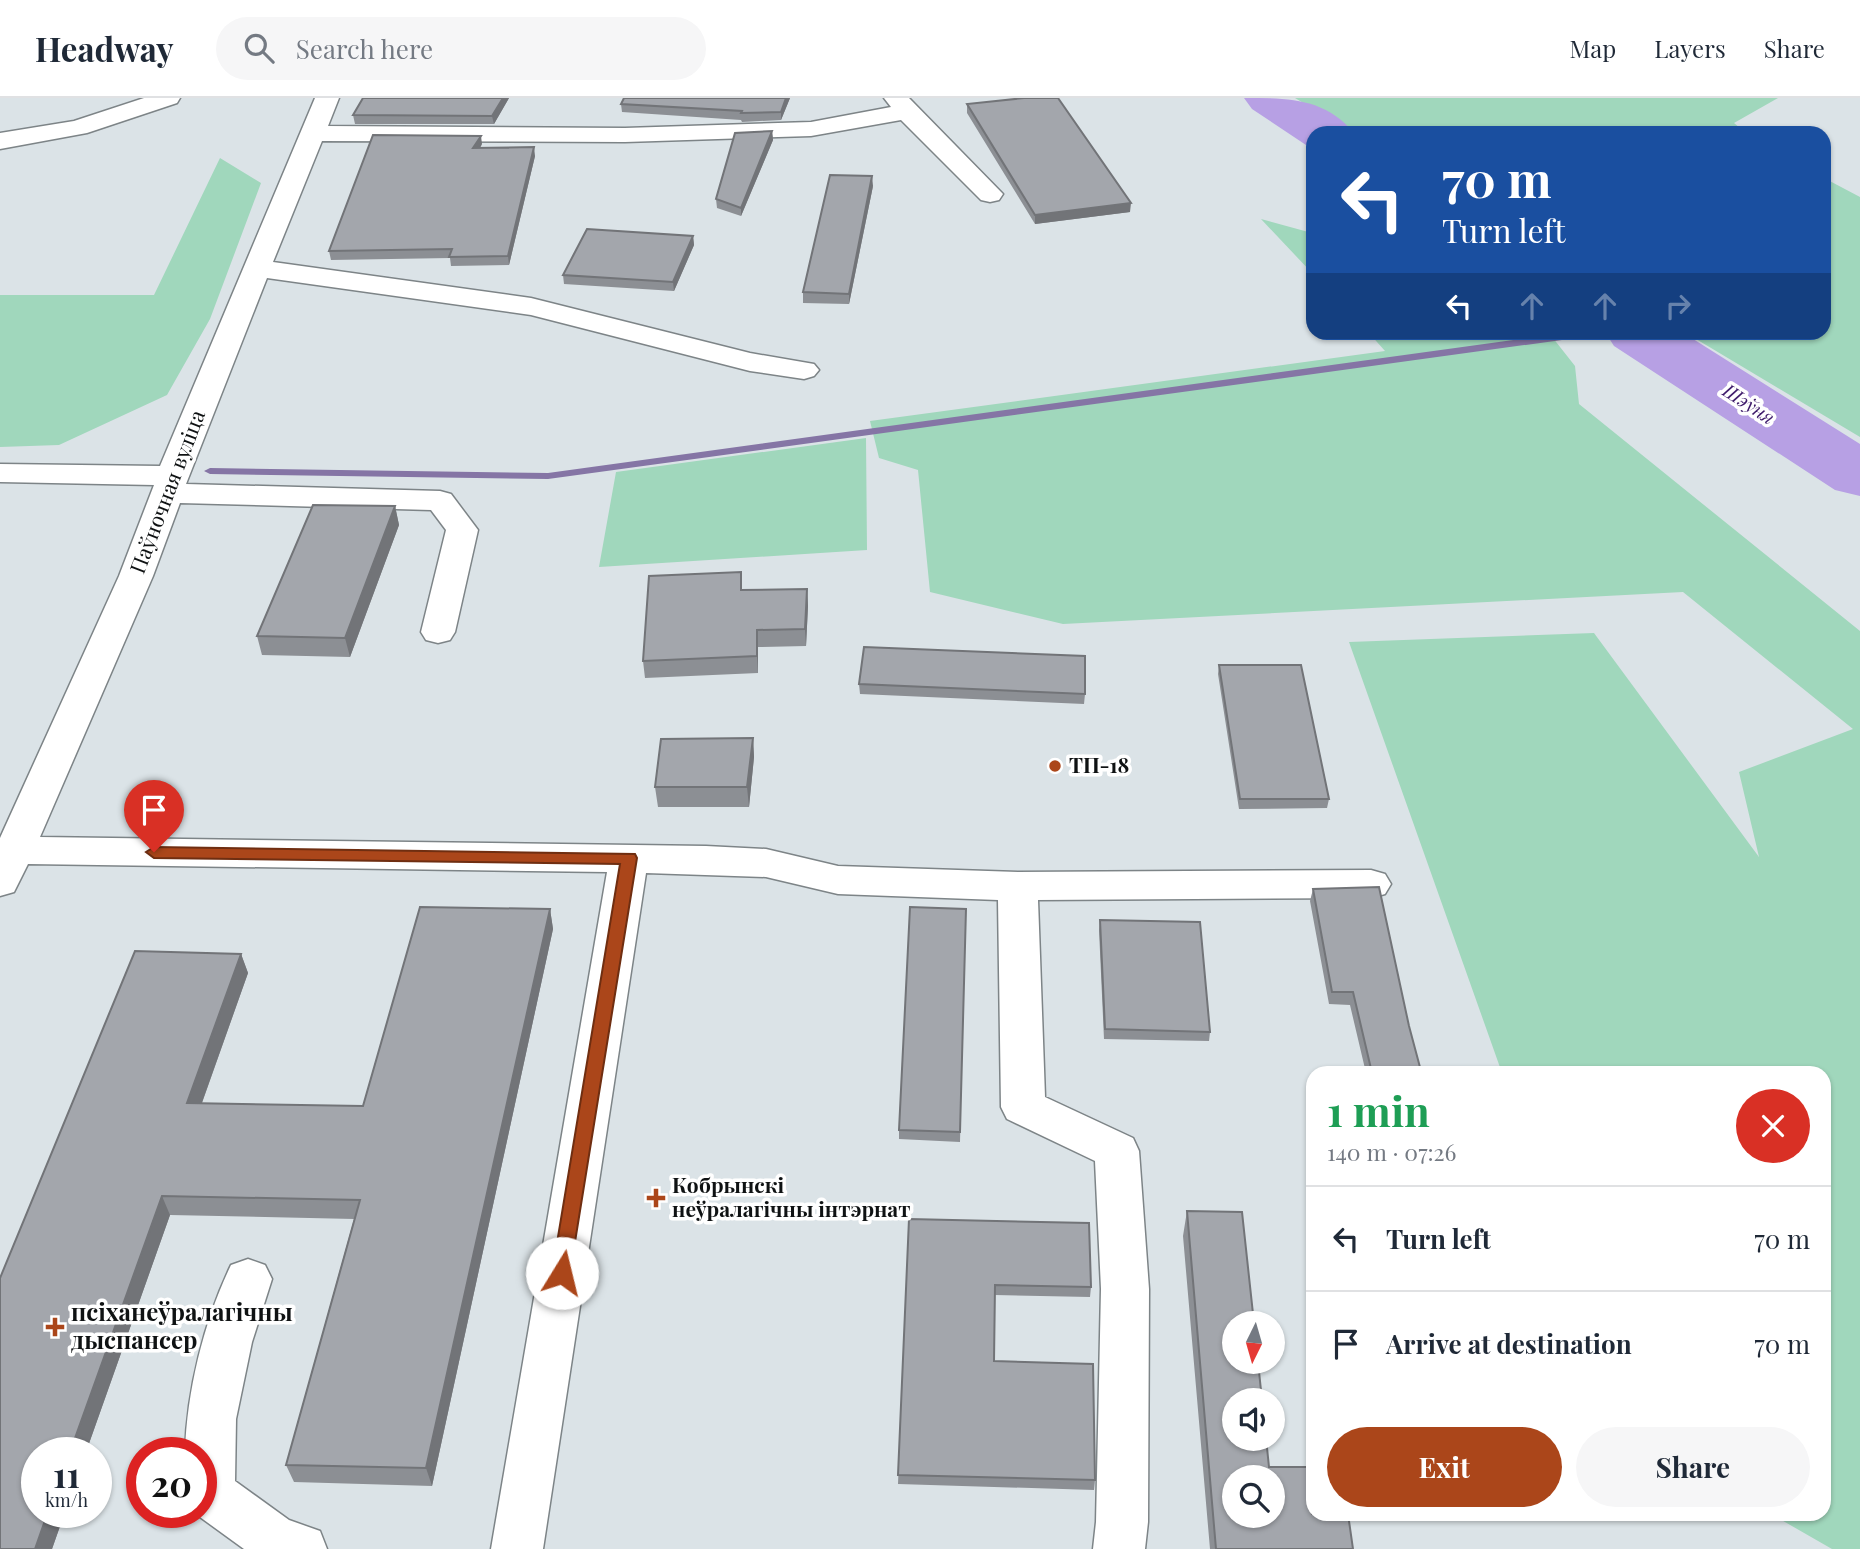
<!DOCTYPE html>
<meta charset="utf-8">
<style>
:root{--surface:#fff;--page:#f6f6f7;--text:#1f2937;--muted:#747a83;--line:#e0e1e3;--accent:#ab461a}
body{margin:0;font-family:"Playfair Display",serif;background:var(--page);color:var(--text);height:100vh;display:flex;flex-direction:column;font-size:26px;white-space:nowrap}
*{box-sizing:border-box;margin:0}
p{font-size:23px;color:var(--muted)}
.icon{flex:none;width:38px;height:38px;fill:none;stroke:currentColor;stroke-width:2;stroke-linecap:round;stroke-linejoin:round}
.map{position:relative;flex:1;overflow:hidden}
.drawer{position:absolute;left:1306px;top:968px;width:525px;height:455px;display:flex;flex-direction:column;background:var(--surface);border-radius:21px;box-shadow:0 2px 5px #0004}
.drawer>*{flex:none}
.banner{position:absolute;left:1306px;top:28px;width:525px;height:214px;border-radius:21px;box-shadow:0 2px 5px #0004;background:#1a4fa0;color:#fff;overflow:hidden}
.needle{width:46px;rotate:185deg}
.controls{position:absolute;left:1222px;top:1213px;display:grid;gap:14px}
.controls a{display:grid;place-items:center;width:63px;height:63px;border-radius:50%;background:var(--surface);box-shadow:0 2px 5px #0004;font-size:35px}
.speed{position:absolute;left:21px;top:1339px;display:flex;gap:14px;font-size:35px;font-weight:700;text-align:center}
.speed>*{display:grid;place-content:center;width:91px;height:91px;border-radius:50%;background:var(--surface);box-shadow:0 2px 5px #0004;line-height:1}
.speed small{font-size:18px;font-weight:400}
.speed .limit{border:10px solid #d22;background:#fff;color:#111}
.pin{position:absolute;display:grid;place-items:center;width:60px;height:60px;color:#fff;margin:-72px -30px;border-radius:50% 50% 50% 0;rotate:-45deg;box-shadow:0 0 7px #0007}
.pin .icon{rotate:45deg}
.me{position:absolute;width:77px;margin:-38px;rotate:9deg;stroke-linejoin:round;filter:drop-shadow(0 0 5px #0008)}
.turn{display:flex;align-items:center;gap:24px;height:147px;padding:0 21px;font-size:32px}
.turn .icon{width:91px;height:91px;stroke-width:2.5}
.turn b{display:block;font-size:49px;line-height:60px}
.lanes{display:flex;align-items:center;height:66px;padding:0 21px;background:#0003;justify-content:center;gap:35px;direction:ltr}
.lanes .off{opacity:.35}
.round{display:grid;place-items:center;flex:none;width:74px;height:74px;border-radius:37px;background:var(--page)}
.headline{display:flex;align-items:center;justify-content:space-between;height:119px;padding:0 21px}
h1{font-size:42px;font-weight:700;line-height:52px;color:#1e9e55}
.cta{display:flex;gap:14px;margin-top:auto;padding:14px 21px}
.cta a{flex:1;height:80px;border-radius:42px;background:var(--accent);color:#fff;font-size:28px;font-weight:700;line-height:80px;text-align:center}
.cta a+a{background:var(--page);color:var(--text)}
ul{padding:0;list-style:none}
li{display:flex;align-items:center;gap:21px;height:105px;padding:0 21px;border-top:2px solid var(--line)}
li div{flex:1}
li b{display:block;font-size:26px}
li em{font-style:normal}
header{display:flex;align-items:center;gap:42px;box-sizing:border-box;height:98px;padding:0 35px;background:var(--surface);border-bottom:2px solid var(--line)}
header strong{font-size:33px}
nav{display:flex;gap:38px;margin-inline-start:auto;font-size:24px}
.search{width:490px;height:63px;background:var(--page);display:flex;align-items:center;gap:18px;box-sizing:border-box;padding:0 24px;border-radius:38px;color:var(--muted);font-size:26px}
.map>svg:first-child{display:block}
.green{fill:#a0d7bc}
.lines{fill:none;stroke-linecap:round;stroke-linejoin:round}
.stream{fill:#8575a5;fill-rule:evenodd}
.river{fill:#b7a0e4;fill-rule:evenodd}
.minor-casing{stroke:#7d8487;stroke-width:3}
.minor{fill:#fff;fill-rule:evenodd}
.wall{fill:#8c8f94}
.shaded-wall{fill:#727478}
.building{fill:#a3a6ac;stroke:#727478;stroke-width:2;fill-rule:evenodd}
.route{fill:#ab461a;stroke:#6f2e11;stroke-width:2}
.poi-dot{fill:#ab461a;stroke:#fff;stroke-width:2.5}
.labels{text-anchor:middle;stroke-width:7;stroke-linejoin:round;paint-order:stroke}
.far-water-label{font-size:19px;font-style:italic;fill:#3f1c6b;stroke:#fff}
.street-label{font-size:21px;fill:#0f1213;stroke:#fff}
.poi-label{font-size:21px;font-weight:bold;fill:#0f1213;stroke:#fff;text-anchor:start}
.near-poi-label{font-size:24px;font-weight:bold;fill:#0f1213;stroke:#fff;text-anchor:start}
</style>
<header>
<strong>Headway</strong>
<div class="search"><svg class="icon" aria-label="search" viewBox="0 0 24 24"><circle cx="10" cy="10" r="6"/><path d="M15 15l6 6"/></svg>Search here</div>
<nav><a>Map</a><a>Layers</a><a>Share</a></nav>
</header>
<div class="map">
<svg width="1860" height="1451" viewBox="0 0 1860 1451">
<rect width="100%" height="100%" fill="#dbe3e7"/>
<path class="green" d="M 1295,0 L 1778,0 L 1734,25 L 1746,35 L 1353,35 Z
M 220,60 L 261,85 L 210,221 L 167,297 L 59,347 L 0,349 L 0,197 L 154,197 Z
M 1824,80 L 1860,99 L 1860,339 L 1686,235 L 1824,234 Z
M 1261,121 L 1312,135 L 1312,175 Z
M 1369,235 L 1549,235 L 1575,268 L 1579,306 L 1860,533 L 1860,1451 L 1832,1451 L 1771,1416 L 1824,1416 L 1824,975 L 1502,975 L 1349,544 L 1594,535 L 1759,759 L 1739,674 L 1853,631 L 1683,494 L 1063,526 L 930,494 L 918,372 L 879,360 L 870,323 L 1385,253 Z
M 866,340 L 867,452 L 599,469 L 616,374 Z"/>
<g class="lines">
<path class="stream" d="M 1571,234 L 1603,234 L 1598,237 L 548,381 L 210,376 L 204,373 L 210,370 L 548,375 Z"/>
<path class="river" d="M 1244,0 C 1288,0 1325,0 1354,35 L 1312,35 L 1312,48 L 1306,47 L 1252,11 Z
M 1605,234 L 1682,234 L 1860,346 L 1860,398 L 1835,392 L 1614,248 Z"/>
<g class="minor-casing">
<path id="minor" d="M 144,0 L 180,0 L 177,5 L 87,35 L 0,51 L 0,35 L 74,23 Z
M 315,0 L 339,0 L 328,28 L 625,30 L 811,24 L 891,9 L 884,0 L 909,0 L 1003,96 L 999,102 L 990,104 L 981,102 L 901,22 L 811,38 L 625,44 L 322,43 L 273,164 L 531,200 L 750,255 L 814,266 L 819,272 L 814,278 L 804,281 L 750,273 L 531,217 L 267,180 L 186,386 L 440,393 L 451,396 L 478,432 L 455,534 L 450,542 L 438,545 L 426,542 L 421,534 L 446,432 L 431,412 L 180,405 L 153,478 L 40,739 L 706,748 L 766,751 L 838,768 L 1018,774 L 1371,772 L 1385,776 L 1391,786 L 1385,796 L 1371,800 L 1038,802 L 1045,999 L 1133,1040 L 1139,1053 L 1149,1191 L 1148,1424 L 1145,1451 L 1093,1451 L 1096,1424 L 1101,1191 L 1095,1063 L 1007,1021 L 1001,1009 L 998,802 L 838,796 L 766,779 L 646,775 L 543,1451 L 491,1451 L 607,774 L 28,766 L 14,794 L 0,798 L 0,740 L 119,478 L 154,387 L 0,384 L 0,366 L 160,368 Z
M 248,1161 L 265,1167 L 272,1181 L 252,1244 L 236,1321 L 235,1383 L 289,1422 L 320,1433 L 327,1451 L 244,1451 L 193,1414 L 201,1414 L 201,1354 L 185,1354 C 187,1292 204,1223 231,1167 Z"/>
</g>
<use href="#minor" class="minor"/>
</g>
<path class="wall" d="M 363,0 L 509,0 L 494,26 L 355,26 L 353,17 Z
M 624,0 L 790,0 L 781,22 L 742,24 L 741,22 L 622,14 L 621,6 Z
M 967,6 L 1130,114 L 1035,126 L 967,15 Z
M 772,33 L 773,42 L 741,118 L 717,110 L 716,101 Z
M 482,46 L 480,50 L 535,58 L 509,167 L 451,168 L 450,160 L 331,162 L 329,153 Z
M 873,88 L 849,206 L 803,205 L 803,194 Z
M 693,138 L 694,147 L 674,193 L 564,186 L 563,177 Z
M 395,408 L 399,427 L 350,559 L 262,557 L 257,538 Z
M 807,491 L 808,508 L 806,548 L 758,549 L 758,575 L 645,580 L 643,563 L 742,492 Z
M 1219,567 L 1329,701 L 1327,710 L 1239,711 L 1218,576 Z
M 859,586 L 1085,596 L 1084,606 L 860,596 Z
M 753,640 L 754,659 L 749,709 L 658,709 L 655,689 Z
M 1313,791 L 1409,928 L 1421,973 L 1421,975 L 1366,975 L 1350,907 L 1329,906 L 1310,803 Z
M 420,809 L 550,811 L 553,831 L 432,1388 L 294,1384 L 286,1367 L 354,1121 L 170,1117 L 86,1354 L 37,1354 L 37,1414 L 65,1414 L 52,1451 L 0,1451 L 0,1180 L 135,853 L 241,856 L 248,875 L 202,1005 L 363,1008 Z
M 966,811 L 960,1044 L 899,1041 L 899,1032 Z
M 1100,822 L 1210,934 L 1209,943 L 1104,941 L 1099,832 Z
M 1187,1113 L 1269,1369 L 1353,1451 L 1210,1451 L 1183,1138 Z
M 909,1121 L 1091,1189 L 1090,1199 L 995,1197 L 994,1263 L 1095,1382 L 1094,1392 L 898,1386 Z"/>
<path class="shaded-wall" d="M 503,0 L 509,0 L 494,26 L 492,18 Z
M 786,0 L 790,0 L 781,22 L 781,14 Z
M 772,33 L 773,42 L 741,118 L 741,110 Z
M 481,38 L 482,46 L 475,58 L 473,50 Z
M 534,49 L 535,58 L 509,167 L 508,158 Z
M 872,78 L 873,88 L 849,206 L 849,196 Z
M 1131,105 L 1130,114 L 1035,126 L 1035,117 Z
M 693,138 L 694,147 L 674,193 L 673,184 Z
M 395,408 L 399,427 L 350,559 L 345,540 Z
M 807,491 L 808,508 L 806,548 L 805,531 Z
M 757,532 L 758,549 L 758,575 L 757,558 Z
M 753,640 L 754,659 L 749,709 L 747,689 Z
M 550,811 L 553,831 L 432,1388 L 426,1370 Z
M 241,856 L 248,875 L 195,1024 L 187,1005 Z
M 162,1098 L 170,1117 L 86,1354 L 70,1354 Z
M 48,1414 L 65,1414 L 52,1451 L 35,1451 Z"/>
<path class="building" d="M 363,0 L 503,0 L 492,18 L 353,17 Z
M 624,0 L 786,0 L 781,14 L 741,15 L 742,13 L 621,6 Z
M 1024,0 L 1058,0 L 1131,105 L 1035,117 L 967,6 Z
M 772,33 L 741,110 L 716,101 L 735,35 Z
M 373,37 L 481,38 L 473,50 L 534,49 L 508,158 L 449,159 L 452,151 L 329,153 Z
M 830,77 L 872,78 L 849,196 L 803,194 Z
M 587,131 L 693,138 L 673,184 L 563,177 Z
M 313,407 L 395,408 L 345,540 L 257,538 Z
M 741,474 L 741,492 L 807,491 L 805,531 L 757,532 L 757,558 L 643,563 L 649,478 Z
M 864,549 L 1085,558 L 1085,596 L 859,586 Z
M 1219,567 L 1301,567 L 1329,701 L 1240,701 Z
M 753,640 L 747,689 L 655,689 L 661,641 Z
M 1379,789 L 1409,928 L 1421,973 L 1412,973 L 1412,975 L 1372,975 L 1353,894 L 1332,894 L 1313,791 Z
M 420,809 L 550,811 L 426,1370 L 286,1367 L 360,1102 L 162,1098 L 70,1354 L 37,1354 L 37,1414 L 48,1414 L 35,1451 L 0,1451 L 0,1180 L 135,853 L 241,856 L 187,1005 L 363,1008 Z
M 910,809 L 966,811 L 960,1034 L 899,1032 Z
M 1100,822 L 1200,824 L 1210,934 L 1105,931 Z
M 1187,1113 L 1242,1114 L 1254,1225 L 1234,1225 L 1234,1264 L 1258,1264 L 1262,1302 L 1234,1302 L 1234,1340 L 1266,1340 L 1269,1369 L 1312,1369 L 1312,1416 L 1348,1416 L 1353,1451 L 1216,1451 ZM 1234,1379 L 1272,1379 L 1272,1418 L 1234,1418 Z
M 909,1121 L 1089,1125 L 1091,1189 L 995,1187 L 994,1263 L 1093,1266 L 1095,1382 L 898,1377 Z"/>
<path class="route" d="M 154,749 L 635,756 L 637,760 L 569,1181 L 562,1183 L 555,1181 L 552,1175 L 620,766 L 154,760 L 146,754 Z"/>
<g class="poi-dot">
<circle cx="1055" cy="668" r="7"/>
<path d="M652.5 1089.5h7v7h7v7h-7v7h-7v-7h-7v-7h7z"/>
<path d="M51.5 1218.5h7v7h7v7h-7v7h-7v-7h-7v-7h7z"/>
</g>
<g class="labels">
<g class="far-water-label">
<text transform="translate(1749 306) rotate(33)" y="7">Шэўня</text>
</g>
<g class="street-label">
<text transform="translate(168 394) rotate(-69)" y="7">Паўночная вуліца</text>
</g>
<g class="poi-label">
<text x="1069" y="675">ТП-18</text>
<text x="672" y="1095">Кобрынскі<tspan x="672" dy="24">неўралагічны інтэрнат</tspan></text>
</g>
<g class="near-poi-label">
<text x="71" y="1223">псіханеўралагічны<tspan x="71" dy="28">дыспансер</tspan></text>
</g>
</g>
</svg>
<div class="controls">
<a><svg class="needle" viewBox="-14 -14 28 28"><path d="M0-13l5 13h-10z" fill="#e53935"/><path d="M0 13l5-13h-10z" fill="#747a83"/></svg></a>
<a><svg class="icon" aria-label="sound" viewBox="0 0 24 24"><path d="M4 9h4l5-4v14l-5-4H4zM17 9q2 3 0 6"/></svg></a>
<a><svg class="icon" aria-label="search" viewBox="0 0 24 24"><circle cx="10" cy="10" r="6"/><path d="M15 15l6 6"/></svg></a>
</div>
<div class="speed"><div>11<small>km/h</small></div><div class="limit">20</div></div>
<div class="pin" style="left:154px;top:754px;background:#d93025"><svg class="icon" aria-label="arrive" viewBox="0 0 24 24"><path d="M6 21V4h12l-3 4 3 4H6"/></svg></div>
<svg class="me" style="left:562px;top:1175px" viewBox="-20 -20 40 40"><circle r="19" fill="#fff"/><path d="M0-13L10 11 0 6-10 11z" fill="#ab461a"/></svg>
<div class="banner">
<div class="turn"><svg class="icon" aria-label="left" viewBox="0 0 24 24"><path d="M17 20v-9H6M10 6l-5 5 5 5"/></svg><div><b>70 m</b>Turn left</div></div>
<div class="lanes"><svg class="icon" aria-label="left" viewBox="0 0 24 24"><path d="M17 20v-9H6M10 6l-5 5 5 5"/></svg><svg class="icon off" aria-label="ahead" viewBox="0 0 24 24"><path d="M12 20V5M6 11l6-6 6 6"/></svg><svg class="icon off" aria-label="ahead" viewBox="0 0 24 24"><path d="M12 20V5M6 11l6-6 6 6"/></svg><svg class="icon off" aria-label="right" viewBox="0 0 24 24"><path d="M7 20v-9h11M14 6l5 5-5 5"/></svg></div>
</div>
<section class="drawer">
<div class="headline"><div><h1>1 min</h1><p>140 m · 07:26</p></div><a class="round" style="background:#d93025;color:#fff"><svg class="icon" aria-label="close" viewBox="0 0 24 24"><path d="M6 6l12 12M18 6L6 18"/></svg></a></div>
<ul>
<li><svg class="icon" aria-label="left" viewBox="0 0 24 24"><path d="M17 20v-9H6M10 6l-5 5 5 5"/></svg><div><b>Turn left</b></div><em>70 m</em></li>
<li><svg class="icon" aria-label="arrive" viewBox="0 0 24 24"><path d="M6 21V4h12l-3 4 3 4H6"/></svg><div><b>Arrive at destination</b></div><em>70 m</em></li>
</ul>
<div class="cta"><a>Exit</a><a>Share</a></div>
</section>
</div>
